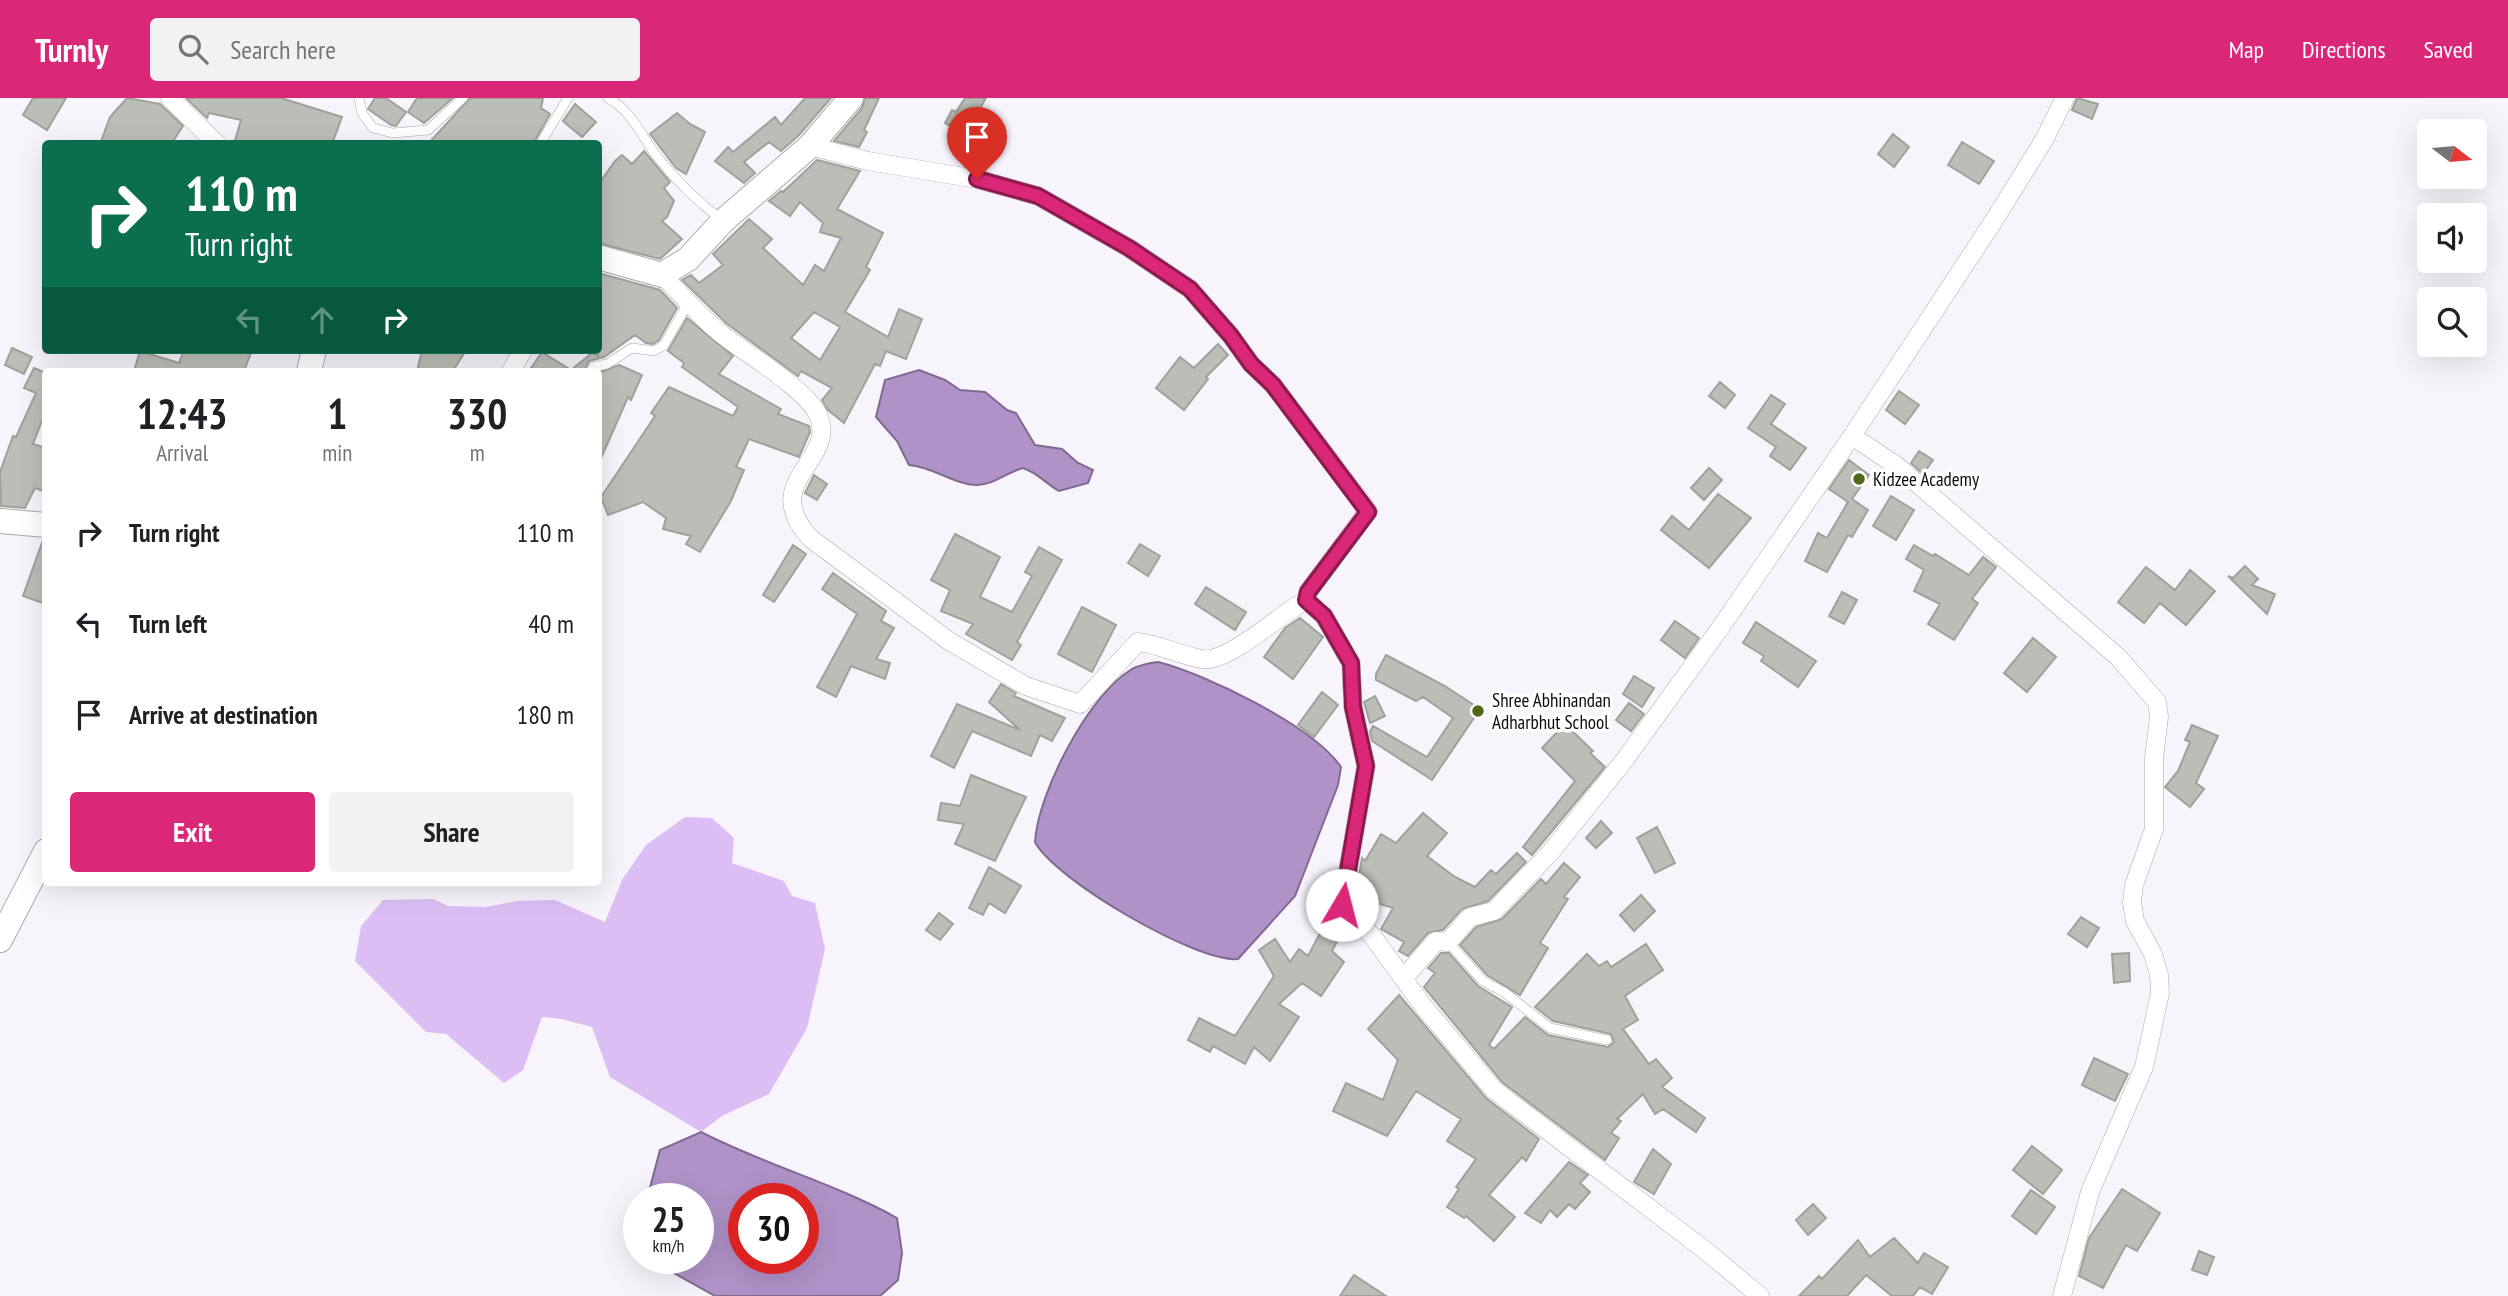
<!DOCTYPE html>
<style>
:root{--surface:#fff;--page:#f2f2f2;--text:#202124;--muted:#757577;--accent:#db2777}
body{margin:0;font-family:"PT Sans Narrow",sans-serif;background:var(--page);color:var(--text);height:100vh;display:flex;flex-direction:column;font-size:26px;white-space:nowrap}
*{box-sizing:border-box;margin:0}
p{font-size:23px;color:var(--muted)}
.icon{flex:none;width:38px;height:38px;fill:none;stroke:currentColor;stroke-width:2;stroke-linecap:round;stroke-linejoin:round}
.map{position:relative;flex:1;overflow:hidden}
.sheet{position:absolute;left:42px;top:270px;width:560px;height:518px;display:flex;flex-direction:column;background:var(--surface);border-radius:7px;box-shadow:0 7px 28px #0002}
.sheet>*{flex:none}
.top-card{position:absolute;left:42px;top:42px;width:560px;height:214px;border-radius:7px;box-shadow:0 7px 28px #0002;background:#0b6e4f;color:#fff;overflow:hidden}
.needle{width:46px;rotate:106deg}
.fabs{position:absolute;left:2417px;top:21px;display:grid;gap:14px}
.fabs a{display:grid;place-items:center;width:70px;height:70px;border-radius:7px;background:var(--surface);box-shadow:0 7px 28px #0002;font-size:35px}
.speed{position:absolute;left:623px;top:1085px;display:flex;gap:14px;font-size:35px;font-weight:700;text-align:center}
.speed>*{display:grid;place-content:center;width:91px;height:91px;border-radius:50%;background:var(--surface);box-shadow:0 7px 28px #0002;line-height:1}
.speed small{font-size:18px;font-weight:400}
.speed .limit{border:10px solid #d22;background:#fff;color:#111}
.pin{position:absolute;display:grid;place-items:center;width:60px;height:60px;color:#fff;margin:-72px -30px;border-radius:50% 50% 50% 0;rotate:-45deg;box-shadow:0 0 7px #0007}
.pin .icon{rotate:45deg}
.me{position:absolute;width:77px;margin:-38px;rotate:8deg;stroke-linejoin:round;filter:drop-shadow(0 0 5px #0008)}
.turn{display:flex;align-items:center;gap:24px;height:147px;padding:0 28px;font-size:32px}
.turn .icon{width:91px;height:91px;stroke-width:2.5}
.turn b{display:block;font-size:49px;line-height:60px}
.lanes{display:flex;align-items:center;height:66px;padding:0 28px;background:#0003;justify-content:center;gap:35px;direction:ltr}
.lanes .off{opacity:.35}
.eta{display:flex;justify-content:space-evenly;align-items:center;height:119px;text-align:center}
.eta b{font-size:42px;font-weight:800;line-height:49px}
.button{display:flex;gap:14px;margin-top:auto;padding:14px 28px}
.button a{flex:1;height:80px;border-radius:7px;background:var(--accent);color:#fff;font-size:28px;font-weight:800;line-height:80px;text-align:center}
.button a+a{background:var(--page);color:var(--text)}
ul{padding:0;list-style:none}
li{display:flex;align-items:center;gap:21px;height:91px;padding:0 28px}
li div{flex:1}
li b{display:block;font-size:26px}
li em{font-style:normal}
header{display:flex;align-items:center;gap:42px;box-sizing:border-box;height:98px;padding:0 35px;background:var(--accent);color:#fff}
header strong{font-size:33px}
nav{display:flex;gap:38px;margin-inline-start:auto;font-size:24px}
.search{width:490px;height:63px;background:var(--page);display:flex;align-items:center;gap:18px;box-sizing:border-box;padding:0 24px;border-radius:7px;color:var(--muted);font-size:26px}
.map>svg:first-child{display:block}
.green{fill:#dcbef4}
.water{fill:#b092c8;stroke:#7f6a90;stroke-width:2;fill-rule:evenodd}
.building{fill:#bbbeb7;stroke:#9fa29a;stroke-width:2;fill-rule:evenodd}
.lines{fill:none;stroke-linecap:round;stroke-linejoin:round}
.lane-casing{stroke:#aca8af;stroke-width:10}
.street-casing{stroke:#aca8af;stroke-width:19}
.secondary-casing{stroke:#aca8af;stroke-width:26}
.lane{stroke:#fff;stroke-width:9}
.street{stroke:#fff;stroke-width:18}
.secondary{stroke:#fff;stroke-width:24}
.route-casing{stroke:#8e194d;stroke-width:18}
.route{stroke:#db2777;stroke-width:12}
.poi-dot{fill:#4f691a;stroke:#fff;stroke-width:2.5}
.labels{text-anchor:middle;stroke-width:7;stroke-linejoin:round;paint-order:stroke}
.poi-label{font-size:19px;fill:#0d0c0e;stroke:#fff;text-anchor:start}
</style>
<header>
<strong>Turnly</strong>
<div class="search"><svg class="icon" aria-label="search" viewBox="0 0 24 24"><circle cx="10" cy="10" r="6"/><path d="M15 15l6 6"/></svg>Search here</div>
<nav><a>Map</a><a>Directions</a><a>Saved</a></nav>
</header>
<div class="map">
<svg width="2508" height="1198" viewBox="0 0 2508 1198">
<rect width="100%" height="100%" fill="#f8f4fc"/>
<path class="green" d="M 685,719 L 712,720 L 734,740 L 732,765 L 784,783 L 792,798 L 815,805 L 825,851 L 807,930 L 769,996 L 722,1018 L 701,1034 L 610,979 L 592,929 L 562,921 L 542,919 L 523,972 L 504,985 L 446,936 L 426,934 L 355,863 L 361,828 L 383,802 L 433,801 L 448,808 L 485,809 L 518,803 L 555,802 L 605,824 L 622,782 L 646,747 Z"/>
<path class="water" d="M 919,272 L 945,282 L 960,292 L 985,294 L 1007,312 L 1016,315 L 1035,347 L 1062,351 L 1078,365 L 1093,372 L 1088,385 L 1059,393 C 1045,385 1038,375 1023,370 C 1007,374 994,387 977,387 C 955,387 934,369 909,367 L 897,343 L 876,319 L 885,282 Z
M 1158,564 C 1206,576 1313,628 1341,669 L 1338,687 L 1295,798 L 1238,861 C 1197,865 1055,782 1035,744 C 1038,695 1088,597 1132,571 C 1140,567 1149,565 1158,564 Z
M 701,1034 C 765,1067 834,1085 897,1120 L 902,1155 L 898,1182 L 880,1198 L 715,1198 L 656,1165 L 653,1160 L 698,1160 L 698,1101 L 647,1101 L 660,1052 ZM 744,1101 L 803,1101 L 803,1160 L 744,1160 Z"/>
<path class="building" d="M 33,0 L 66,0 L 47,32 L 23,17 Z
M 127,0 L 160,6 L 183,28 L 171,46 L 100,46 L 110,19 Z
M 186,0 L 281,0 L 342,19 L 332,46 L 234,46 L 241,22 L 209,15 L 207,20 Z
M 375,0 L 386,0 L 406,14 L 396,28 L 391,27 L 368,11 Z
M 417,0 L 453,0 L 424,25 L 408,14 Z
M 470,0 L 543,0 L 541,10 L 550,16 L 533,46 L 428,46 Z
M 805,0 L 831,0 L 799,37 L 781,53 L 769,44 L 744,64 L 755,75 L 744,85 L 715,63 L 728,49 L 733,54 L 775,19 L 781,27 Z
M 865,0 L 879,0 L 864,32 L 867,34 L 859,49 L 834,43 L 862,10 Z
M 965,0 L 986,0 L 965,36 L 945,25 L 952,12 L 956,14 Z
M 2077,0 L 2098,6 L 2092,21 L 2072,12 Z
M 575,6 L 596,24 L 582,39 L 563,23 Z
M 677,15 L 690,26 L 705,34 L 686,76 L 676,70 L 650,36 Z
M 1893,36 L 1909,49 L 1894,69 L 1878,56 Z
M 1962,44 L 1994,63 L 1979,86 L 1948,67 Z
M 644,53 L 670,84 L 664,90 L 674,103 L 667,119 L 662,123 L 682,141 L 660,161 L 598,145 L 598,87 L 615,63 L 622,57 L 632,66 Z
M 817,62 L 860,73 L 837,111 L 883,135 L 866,169 L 870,172 L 845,214 L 888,239 L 899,211 L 922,221 L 906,261 L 886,253 L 880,268 L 875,266 L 844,325 L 828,312 L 822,302 L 832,290 L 801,273 L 798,278 L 726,225 L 682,182 L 691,177 L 699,185 L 723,167 L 713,156 L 749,121 L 772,141 L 763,150 L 803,187 L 815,167 L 824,173 L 841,140 L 820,134 L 823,125 L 800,104 L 790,118 L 769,103 L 781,93 L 783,94 ZM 814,214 L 840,229 L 820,262 L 791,240 Z
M 598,175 L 660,192 L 677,210 L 659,242 L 653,246 L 646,245 L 635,237 L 604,259 L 589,263 L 584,273 L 529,273 L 542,254 L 571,272 L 592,255 L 598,258 Z
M 687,220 L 733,258 L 719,276 L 781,311 L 778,316 L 809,328 L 810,334 L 799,359 L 749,341 L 736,369 L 744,372 L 731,403 L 700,454 L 686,446 L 691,438 L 663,431 L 666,420 L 643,404 L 608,417 L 601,399 L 655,318 L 651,315 L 669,289 L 733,318 L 738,309 L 682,269 L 684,265 L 668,253 Z
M 1218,246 L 1228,257 L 1206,279 L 1208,281 L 1184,312 L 1156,290 L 1180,259 L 1194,270 Z
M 12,250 L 32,259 L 24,276 L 5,267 Z
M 184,252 L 252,252 L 244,273 L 134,273 L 140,253 L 179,265 Z
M 422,252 L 466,252 L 453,273 L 417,273 Z
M 619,267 L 642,277 L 631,302 L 628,299 L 598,367 L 598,275 Z
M 34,270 L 46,275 L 46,312 L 33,346 L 46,350 L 46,394 L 35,390 L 25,410 L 1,408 L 0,374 L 13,338 L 16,339 L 36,295 L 24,290 Z
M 1720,284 L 1735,297 L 1725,310 L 1709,298 Z
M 1899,293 L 1919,307 L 1905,326 L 1886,312 Z
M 1771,297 L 1785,306 L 1771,326 L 1806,350 L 1790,372 L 1770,358 L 1776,349 L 1748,330 Z
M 1919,353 L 1933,362 L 1923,376 L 1911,365 Z
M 1849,362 L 1869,377 L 1852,401 L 1868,412 L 1852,439 L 1848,437 L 1827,474 L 1805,463 L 1818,435 L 1827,440 L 1848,404 L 1829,391 Z
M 1709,370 L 1722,382 L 1704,402 L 1691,390 Z
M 814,377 L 827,386 L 817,402 L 805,395 Z
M 1718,396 L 1751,420 L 1709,470 L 1661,432 L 1672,418 L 1689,432 Z
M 1891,398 L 1914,412 L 1896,442 L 1873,428 Z
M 955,436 L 1000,459 L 980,499 L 1012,514 L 1032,478 L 1025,474 L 1039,449 L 1062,462 L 1017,544 L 1021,547 L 1012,562 L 966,536 L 973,526 L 941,513 L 950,492 L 931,482 Z
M 43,442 L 46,442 L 46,506 L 23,498 Z
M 1140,446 L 1160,458 L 1148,478 L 1128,465 Z
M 793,447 L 806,456 L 774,504 L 763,497 Z
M 1914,447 L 1933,458 L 1935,456 L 1969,477 L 1983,459 L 1996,469 L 1972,501 L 1978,505 L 1954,542 L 1928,526 L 1940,506 L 1914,493 L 1924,472 L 1906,461 Z
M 2245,468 L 2258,481 L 2252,487 L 2275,496 L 2267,516 L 2228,478 L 2233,480 Z
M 2146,469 L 2175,492 L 2190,472 L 2215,493 L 2186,527 L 2160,505 L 2144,525 L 2118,504 Z
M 833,475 L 886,513 L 881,523 L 894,530 L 876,561 L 890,565 L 885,581 L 851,568 L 836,599 L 817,589 L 857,516 L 822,491 Z
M 1206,489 L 1246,514 L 1235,532 L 1195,506 Z
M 1842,494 L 1857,502 L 1844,526 L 1829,518 Z
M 1082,509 L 1116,527 L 1092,574 L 1058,556 Z
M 1300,520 L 1323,539 L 1293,581 L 1264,559 L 1285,530 Z
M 1675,523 L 1699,540 L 1685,560 L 1661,542 Z
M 1756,524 L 1816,563 L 1798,589 L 1761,563 L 1764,558 L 1743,545 Z
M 2033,540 L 2056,559 L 2027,594 L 2004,575 Z
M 1386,557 L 1445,588 L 1480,611 L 1432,682 L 1372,643 L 1370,634 L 1373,628 L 1427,659 L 1453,620 L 1423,599 L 1416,603 L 1376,582 L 1376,576 Z
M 1634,578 L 1654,590 L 1642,609 L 1623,596 Z
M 1001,586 L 1016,595 L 1014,598 L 1065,620 L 1052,643 L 1040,637 L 1031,658 L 972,633 L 954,670 L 931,658 L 957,606 L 1020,632 L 989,604 Z
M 1322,594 L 1338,607 L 1314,639 L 1298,627 Z
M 1375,598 L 1385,618 L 1370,625 L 1364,604 Z
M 1629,605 L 1644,616 L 1631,633 L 1616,622 Z
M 1565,626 L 1593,653 L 1590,655 L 1605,669 L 1532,757 L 1523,749 L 1575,683 L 1542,650 Z
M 2192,627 L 2218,638 L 2196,685 L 2204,691 L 2190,709 L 2165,689 L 2178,673 L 2190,644 L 2185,642 Z
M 971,677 L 1026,699 L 995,763 L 955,746 L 964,726 L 938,722 L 941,705 L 960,708 Z
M 1423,715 L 1447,735 L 1427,758 L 1455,779 L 1475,789 L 1491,772 L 1496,776 L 1517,755 L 1526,764 L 1488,803 L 1462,811 L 1443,832 L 1428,835 L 1408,858 L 1399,853 L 1404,844 L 1381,831 L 1393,810 L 1377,805 L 1379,800 L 1356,795 L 1362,760 L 1365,763 L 1381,736 L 1396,745 Z
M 1601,723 L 1612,735 L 1596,750 L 1586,740 Z
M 1657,729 L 1675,765 L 1655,775 L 1637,740 Z
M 1564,765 L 1580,779 L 1564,799 L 1568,801 L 1540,845 L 1548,850 L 1520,897 L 1487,877 L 1460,847 L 1476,829 L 1502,821 L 1541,781 L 1546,786 Z
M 989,769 L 1021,788 L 1005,815 L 989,805 L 983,817 L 969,810 Z
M 1641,797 L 1655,813 L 1634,833 L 1620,817 Z
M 939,815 L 953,826 L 940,842 L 926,832 Z
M 2081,819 L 2099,830 L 2087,849 L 2068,836 Z
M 1326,824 L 1342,834 L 1332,853 L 1344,864 L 1321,898 L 1302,885 L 1279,906 L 1299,919 L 1270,963 L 1254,949 L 1245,966 L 1213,948 L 1210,954 L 1188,942 L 1199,920 L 1235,938 L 1274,878 L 1259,852 L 1275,841 L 1290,864 L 1299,851 L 1308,858 Z
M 1646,846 L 1663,872 L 1625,898 L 1638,922 L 1623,931 L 1649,966 L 1656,961 L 1672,980 L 1662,989 L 1705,1020 L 1696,1034 L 1663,1011 L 1655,1016 L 1643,996 L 1617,1021 L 1621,1023 L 1611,1035 L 1619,1040 L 1605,1062 L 1502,984 L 1424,889 L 1435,875 L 1428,870 L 1441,855 L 1449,855 L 1478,888 L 1512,909 L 1489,947 L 1494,951 L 1525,919 L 1548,937 L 1608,949 L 1614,944 L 1611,936 L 1553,923 L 1535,909 L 1587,856 L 1599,868 L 1607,863 L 1611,869 Z
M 2129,855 L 2130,883 L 2114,885 L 2112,856 Z
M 1399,897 L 1486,1000 L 1539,1041 L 1526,1063 L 1522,1059 L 1489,1097 L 1515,1119 L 1494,1143 L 1466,1118 L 1464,1120 L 1447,1109 L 1459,1091 L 1456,1089 L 1476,1061 L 1447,1043 L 1461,1021 L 1416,993 L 1387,1038 L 1333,1013 L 1346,985 L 1383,1002 L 1398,962 L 1368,931 Z
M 2094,960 L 2128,976 L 2115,1003 L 2082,987 Z
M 2032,1048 L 2062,1072 L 2043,1096 L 2013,1072 Z
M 1653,1051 L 1671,1066 L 1654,1096 L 1634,1084 Z
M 1569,1064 L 1588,1077 L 1580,1085 L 1590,1094 L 1575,1111 L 1569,1106 L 1557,1119 L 1550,1112 L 1541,1125 L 1525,1115 Z
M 2122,1091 L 2160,1115 L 2137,1153 L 2126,1147 L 2103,1190 L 2079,1178 L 2089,1140 Z
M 2031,1092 L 2055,1109 L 2036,1136 L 2012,1118 Z
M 1813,1106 L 1826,1120 L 1808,1137 L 1796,1122 Z
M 1894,1140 L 1918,1165 L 1924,1155 L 1948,1169 L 1932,1196 L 1920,1189 L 1913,1198 L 1892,1198 L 1866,1177 L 1847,1198 L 1799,1198 L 1819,1178 L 1822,1181 L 1858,1142 L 1870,1159 Z
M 2199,1153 L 2214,1159 L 2207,1177 L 2192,1172 Z
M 1354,1177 L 1386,1198 L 1340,1198 Z"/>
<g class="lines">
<g class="lane-casing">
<path id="lane" d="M 359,0 L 362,15 L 373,30 L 393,35 L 428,32 L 463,0
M 608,0 C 632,13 640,36 656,57 C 674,80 699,105 722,122
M 540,46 L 568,0
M 591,273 L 593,269 L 607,266 L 632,250 L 654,253 L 664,247 L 688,205
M 1448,844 L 1483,883 L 1504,894 L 1550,930 L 1607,942"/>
</g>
<g class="street-casing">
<path id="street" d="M 170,0 L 217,46
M 810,48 L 868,63 L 977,81 L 1038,98 L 1129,150 L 1190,191 L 1231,238 L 1251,266 L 1273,287 L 1368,413 L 1308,494 L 1306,502
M 662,177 C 681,196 698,217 719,234 C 743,254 810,293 819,319 C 836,364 759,383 810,440 L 949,543 L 1026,588 L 1080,606 L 1138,544 C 1162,547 1179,557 1202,561 C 1227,566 1282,515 1306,502 L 1324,518 L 1351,565 L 1353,609 L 1366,668 L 1342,807 L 1373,839 L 1424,909 L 1494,992 L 1706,1153 L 1760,1198
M 511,273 L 523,252
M 1852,338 L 1897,368 L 2118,559 L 2157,604 L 2159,619 L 2154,660 L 2154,731 L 2134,787 L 2132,804 L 2135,823 L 2153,856 L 2159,877 L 2160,895 L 2144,969 L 2090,1094 L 2062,1198
M 1404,880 L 1436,843 L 1448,844 L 1470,819 L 1494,813 L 1549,756 L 1623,664 L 1721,529 L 1852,338 L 1993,124 L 2044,42 L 2065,0"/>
</g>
<g class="secondary-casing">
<path id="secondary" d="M 598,159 L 662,177 L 688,161 L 723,123 L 810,48 L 851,0
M 309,273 L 314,252
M 0,423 L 46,427
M 0,842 L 46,753"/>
</g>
<use href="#lane" class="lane"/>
<use href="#street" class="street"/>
<use href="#secondary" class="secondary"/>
</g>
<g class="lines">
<g class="route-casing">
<path id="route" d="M 977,81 L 1038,98 L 1129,150 L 1190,191 L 1231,238 L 1251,266 L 1273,287 L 1368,414 L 1308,494 L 1306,502 L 1324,518 L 1351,565 L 1353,609 L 1366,668 L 1342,807"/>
</g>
<use href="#route" class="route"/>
</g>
<g class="poi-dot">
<circle cx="1859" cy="381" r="7"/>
<circle cx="1478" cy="613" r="7"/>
</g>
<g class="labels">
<g class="poi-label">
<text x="1873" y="388">Kidzee Academy</text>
<text x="1492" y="609">Shree Abhinandan<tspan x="1492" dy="22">Adharbhut School</tspan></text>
</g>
</g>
</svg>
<div class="fabs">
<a><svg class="needle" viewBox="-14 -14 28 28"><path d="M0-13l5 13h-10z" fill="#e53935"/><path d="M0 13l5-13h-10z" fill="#757577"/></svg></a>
<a><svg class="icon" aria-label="sound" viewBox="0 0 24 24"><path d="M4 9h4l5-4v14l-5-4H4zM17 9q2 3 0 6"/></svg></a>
<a><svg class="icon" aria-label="search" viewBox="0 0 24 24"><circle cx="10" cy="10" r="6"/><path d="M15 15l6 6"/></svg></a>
</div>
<div class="speed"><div>25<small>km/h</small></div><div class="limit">30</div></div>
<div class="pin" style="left:977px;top:81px;background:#d93025"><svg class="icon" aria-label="arrive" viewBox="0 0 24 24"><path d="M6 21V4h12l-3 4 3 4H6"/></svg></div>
<svg class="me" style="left:1342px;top:807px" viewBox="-20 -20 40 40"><circle r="19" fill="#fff"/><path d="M0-13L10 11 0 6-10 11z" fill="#db2777"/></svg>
<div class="top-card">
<div class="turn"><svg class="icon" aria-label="right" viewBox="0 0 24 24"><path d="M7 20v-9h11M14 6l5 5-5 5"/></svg><div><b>110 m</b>Turn right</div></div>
<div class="lanes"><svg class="icon off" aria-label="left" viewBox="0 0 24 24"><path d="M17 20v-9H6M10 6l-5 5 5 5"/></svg><svg class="icon off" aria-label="ahead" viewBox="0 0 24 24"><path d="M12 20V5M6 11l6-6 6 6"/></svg><svg class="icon" aria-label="right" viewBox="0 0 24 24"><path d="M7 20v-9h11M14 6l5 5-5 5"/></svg></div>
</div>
<section class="sheet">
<div class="eta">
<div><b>12:43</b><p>Arrival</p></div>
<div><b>1</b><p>min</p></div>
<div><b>330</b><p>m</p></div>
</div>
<ul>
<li><svg class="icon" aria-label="right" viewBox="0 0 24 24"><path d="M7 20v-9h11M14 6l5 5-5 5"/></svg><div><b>Turn right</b></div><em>110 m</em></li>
<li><svg class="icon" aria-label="left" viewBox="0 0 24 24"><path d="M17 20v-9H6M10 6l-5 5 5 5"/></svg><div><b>Turn left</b></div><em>40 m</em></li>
<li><svg class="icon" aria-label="arrive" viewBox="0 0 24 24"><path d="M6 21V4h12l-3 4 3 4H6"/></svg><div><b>Arrive at destination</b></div><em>180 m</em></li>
</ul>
<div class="button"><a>Exit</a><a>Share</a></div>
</section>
</div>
